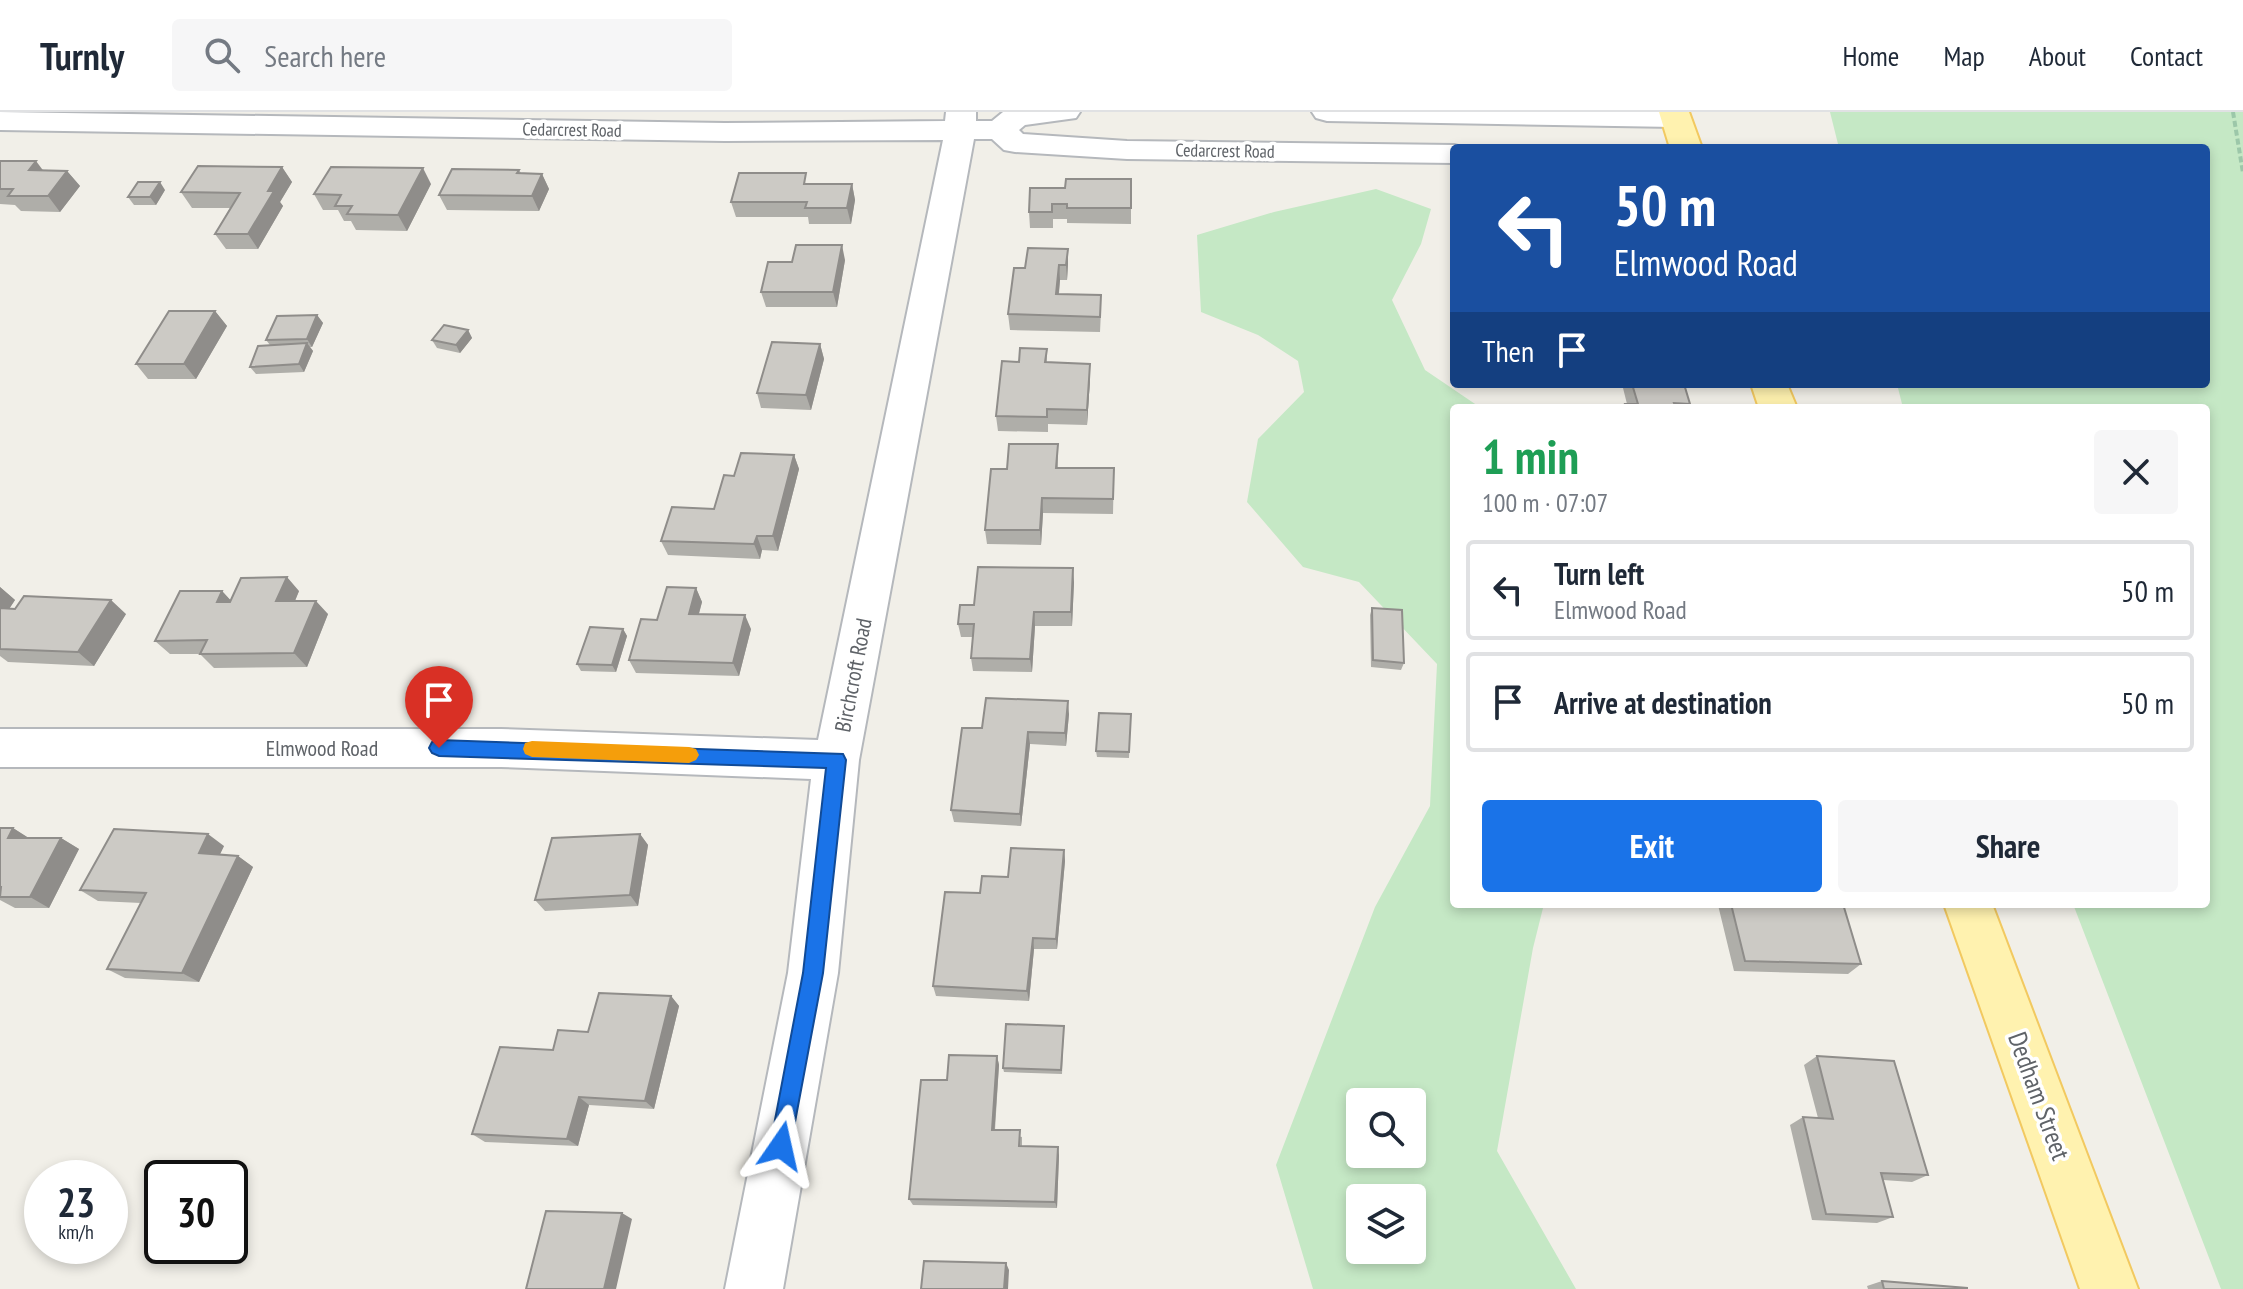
<!DOCTYPE html>
<meta charset="utf-8">
<style>
:root{--surface:#fff;--page:#f6f6f7;--text:#1f2937;--muted:#747a83;--line:#e0e1e3;--accent:#1a73e8}
body{margin:0;font-family:"PT Sans Narrow",sans-serif;background:var(--page);color:var(--text);height:100vh;display:flex;flex-direction:column;font-size:30px;white-space:nowrap}
*{box-sizing:border-box;margin:0}
p{font-size:26px;color:var(--muted)}
.icon{flex:none;width:44px;height:44px;fill:none;stroke:currentColor;stroke-width:2;stroke-linecap:round;stroke-linejoin:round}
.map{position:relative;flex:1;overflow:hidden}
.side{position:absolute;left:1450px;top:292px;width:760px;height:504px;display:flex;flex-direction:column;background:var(--surface);border-radius:8px;box-shadow:0 4px 12px #0003}
.side>*{flex:none}
.top-card{position:absolute;left:1450px;top:32px;width:760px;height:244px;border-radius:8px;box-shadow:0 4px 12px #0003;background:#1a4fa0;color:#fff;overflow:hidden}
.tools{position:absolute;left:1346px;top:976px;display:grid;gap:16px}
.tools a{display:grid;place-items:center;width:80px;height:80px;border-radius:8px;background:var(--surface);box-shadow:0 4px 12px #0003;font-size:40px}
.speed{position:absolute;left:24px;top:1048px;display:flex;gap:16px;font-size:40px;font-weight:700;text-align:center}
.speed>*{display:grid;place-content:center;width:104px;height:104px;border-radius:50%;background:var(--surface);box-shadow:0 4px 12px #0003;line-height:1}
.speed small{font-size:20px;font-weight:400}
.speed .limit{border:4px solid #111;border-radius:12px;background:#fff;color:#111}
.pin{position:absolute;display:grid;place-items:center;width:68px;height:68px;color:#fff;margin:-82px -34px;border-radius:50% 50% 50% 0;rotate:-45deg;box-shadow:0 0 8px #0007}
.pin .icon{rotate:45deg}
.me{position:absolute;width:88px;margin:-44px;rotate:11deg;stroke-linejoin:round;filter:drop-shadow(0 0 6px #0008)}
.turn{display:flex;align-items:center;gap:28px;height:168px;padding:0 32px;font-size:36px}
.turn .icon{width:104px;height:104px;stroke-width:2.5}
.turn b{display:block;font-size:56px;line-height:68px}
.then{display:flex;align-items:center;height:76px;padding:0 32px;background:#0003;gap:16px;font-size:30px}
.round{display:grid;place-items:center;flex:none;width:84px;height:84px;border-radius:8px;background:var(--page)}
.headline{display:flex;align-items:center;justify-content:space-between;height:136px;padding:0 32px}
h1{font-size:48px;font-weight:800;line-height:60px;color:#1e9e55}
.action{display:flex;gap:16px;margin-top:auto;padding:16px 32px}
.action a{flex:1;height:92px;border-radius:8px;background:var(--accent);color:#fff;font-size:32px;font-weight:800;line-height:92px;text-align:center}
.action a+a{background:var(--page);color:var(--text)}
ul{padding:0;list-style:none}
li{display:flex;align-items:center;gap:24px;height:100px;margin:0 16px 12px;padding:0 16px;border:4px solid var(--line);border-radius:8px}
li div{flex:1}
li b{display:block;font-size:30px}
li em{font-style:normal}
header{display:flex;align-items:center;gap:48px;box-sizing:border-box;height:112px;padding:0 40px;background:var(--surface);border-bottom:2px solid var(--line)}
header strong{font-size:38px}
nav{display:flex;gap:44px;margin-inline-start:auto;font-size:28px}
.search{width:560px;height:72px;background:var(--page);display:flex;align-items:center;gap:20px;box-sizing:border-box;padding:0 28px;border-radius:8px;color:var(--muted);font-size:30px}
.map>svg:first-child{display:block}
.green{fill:#c5e8c5;fill-rule:evenodd}
.lines{fill:none;stroke-linecap:round;stroke-linejoin:round}
.minor-casing{stroke:#b5b8bc;stroke-width:4}
.major-casing{stroke:#f2c960;stroke-width:4}
.path{stroke:#9cc7a9;stroke-width:4;stroke-dasharray:6 3;stroke-linecap:butt}
.minor{fill:#fff;fill-rule:evenodd}
.major{fill:#fff2af;fill-rule:evenodd}
.wall{fill:#afaea9}
.shaded-wall{fill:#8f8d8a}
.building{fill:#cccac5;stroke:#8f8d8a;stroke-width:2}
.route{fill:#1a73e8;stroke:#114b97;stroke-width:2}
.slow{fill:#f59e0b}
.labels{text-anchor:middle;stroke-width:7;stroke-linejoin:round;paint-order:stroke}
.far-street-label{font-size:18px;fill:#5f6368;stroke:#fff}
.street-label{font-size:22px;fill:#5f6368;stroke:#fff}
.near-street-label{font-size:26px;fill:#5f6368;stroke:#fff}
</style>
<header>
<strong>Turnly</strong>
<div class="search"><svg class="icon" aria-label="search" viewBox="0 0 24 24"><circle cx="10" cy="10" r="6"/><path d="M15 15l6 6"/></svg>Search here</div>
<nav><a>Home</a><a>Map</a><a>About</a><a>Contact</a></nav>
</header>
<div class="map">
<svg width="2243" height="1177" viewBox="0 0 2243 1177">
<rect width="100%" height="100%" fill="#f1efe8"/>
<path class="green" d="M 1830,0 L 2243,0 L 2243,1177 L 2221,1177 L 2073,792 L 2206,792 L 2206,296 L 1903,296 L 1897,272 L 2206,272 L 2206,36 L 1839,36 Z
M 1376,77 L 1431,97 L 1421,132 L 1392,188 L 1425,258 L 1481,296 L 1454,296 L 1454,792 L 1544,792 L 1533,836 L 1497,1039 L 1576,1177 L 1313,1177 L 1276,1053 L 1375,795 L 1430,694 L 1437,552 L 1359,470 L 1303,455 L 1247,390 L 1258,327 L 1304,280 L 1298,249 L 1258,223 L 1201,200 L 1197,123 L 1274,100 ZM 1360,990 L 1412,990 L 1412,1042 L 1360,1042 ZM 1360,1086 L 1412,1086 L 1412,1138 L 1360,1138 Z"/>
<g class="lines">
<g class="minor-casing">
<path id="minor" d="M 0,0 L 725,11 L 945,9 L 946,0 L 976,0 L 976,9 L 992,9 L 1003,0 L 1080,0 L 1076,6 L 1025,13 L 1019,18 L 1023,22 L 1127,29 L 1454,33 L 1466,36 L 1454,36 L 1454,51 L 1127,47 L 1015,40 L 1004,38 L 992,27 L 974,27 L 859,648 L 838,861 L 783,1177 L 725,1177 L 788,861 L 811,667 L 501,655 L 0,655 L 0,617 L 501,617 L 818,628 L 943,28 L 725,29 L 0,18 Z
M 1312,0 L 1686,0 L 1690,6 L 1686,13 L 1675,15 L 1327,9 L 1316,6 Z"/>
</g>
<g class="major-casing">
<path id="major" d="M 1659,0 L 1689,0 L 1702,36 L 1670,36 Z
M 1751,272 L 1787,272 L 1797,296 L 1759,296 Z
M 1944,792 L 1992,792 L 2138,1177 L 2080,1177 Z"/>
</g>
<path class="path" d="M 2233,0 L 2243,61"/>
<use href="#minor" class="minor"/>
<use href="#major" class="major"/>
</g>
<path class="wall" d="M 0,49 L 43,58 L 67,59 L 80,74 L 60,100 L 21,99 L 15,93 L 0,92 Z
M 282,55 L 292,70 L 280,90 L 283,94 L 258,137 L 226,137 L 215,122 L 230,96 L 192,96 L 181,80 Z
M 519,58 L 521,61 L 542,62 L 549,77 L 539,99 L 447,98 L 439,83 Z
M 1131,67 L 1131,112 L 1067,111 L 1067,107 L 1053,107 L 1053,116 L 1030,116 L 1029,100 L 1065,76 Z
M 431,72 L 407,119 L 356,118 L 351,109 L 344,109 L 338,98 L 323,98 L 314,82 Z
M 809,72 L 852,72 L 855,88 L 851,112 L 809,112 L 808,105 L 736,105 L 731,90 Z
M 165,78 L 156,93 L 134,93 L 128,85 Z
M 845,148 L 837,195 L 766,195 L 761,180 Z
M 1068,152 L 1067,168 L 1060,168 L 1059,182 L 1101,199 L 1100,220 L 1010,218 L 1008,202 L 1025,156 Z
M 215,199 L 227,214 L 196,267 L 148,267 L 136,252 Z
M 317,203 L 323,211 L 312,235 L 310,235 L 313,239 L 304,260 L 256,262 L 250,255 L 270,233 L 266,228 Z
M 468,218 L 472,226 L 460,241 L 437,236 L 432,228 Z
M 820,232 L 824,247 L 811,298 L 761,296 L 757,281 Z
M 1047,237 L 1047,250 L 1090,252 L 1090,267 L 1087,313 L 1048,312 L 1048,320 L 998,319 L 996,304 L 1019,250 Z
M 1622,272 L 1684,272 L 1690,292 L 1688,296 L 1624,296 L 1625,292 L 1627,292 Z
M 1058,332 L 1058,356 L 1114,356 L 1113,402 L 1043,401 L 1041,433 L 987,432 L 985,418 L 1007,357 Z
M 794,343 L 799,357 L 778,439 L 762,438 L 760,447 L 668,443 L 661,429 L 714,397 L 734,364 Z
M 1074,470 L 1072,514 L 1035,514 L 1032,560 L 973,559 L 971,546 L 973,525 L 961,525 L 958,512 L 974,493 Z
M 0,475 L 15,488 L 9,497 L 126,502 L 94,554 L 8,550 L 0,544 Z
M 696,476 L 702,490 L 699,502 L 751,517 L 739,564 L 636,561 L 629,548 L 657,508 Z
M 222,479 L 231,489 L 299,479 L 295,489 L 328,502 L 307,555 L 214,556 L 200,542 L 170,542 L 155,529 Z
M 1372,496 L 1404,551 L 1401,558 L 1371,555 L 1370,503 Z
M 623,517 L 627,524 L 616,560 L 581,559 L 577,552 Z
M 1069,602 L 1066,634 L 1030,632 L 1021,714 L 954,710 L 951,698 L 982,616 Z
M 1131,602 L 1129,646 L 1097,645 L 1096,639 Z
M 0,716 L 13,716 L 28,726 L 61,726 L 79,737 L 49,796 L 15,796 L 0,788 Z
M 640,722 L 648,733 L 638,794 L 545,799 L 535,788 Z
M 224,734 L 219,743 L 238,744 L 253,755 L 199,870 L 125,866 L 107,857 L 141,791 L 98,789 L 80,778 Z
M 1064,738 L 1065,749 L 1057,837 L 1034,837 L 1029,889 L 936,884 L 933,874 L 980,781 L 1008,765 Z
M 1719,792 L 1843,792 L 1861,852 L 1848,862 L 1734,859 L 1718,793 Z
M 671,884 L 679,894 L 654,997 L 589,993 L 578,1034 L 485,1030 L 472,1022 L 553,938 L 588,920 Z
M 1064,914 L 1062,962 L 1004,960 L 1003,956 Z
M 997,944 L 999,953 L 995,1018 L 1022,1025 L 1022,1034 L 1059,1043 L 1057,1096 L 913,1093 L 909,1087 L 947,968 Z
M 1817,944 L 1928,1063 L 1912,1070 L 1883,1068 L 1893,1105 L 1877,1111 L 1812,1108 L 1790,1013 L 1803,1005 L 1818,1006 L 1804,953 Z
M 1882,1169 L 1967,1177 L 1868,1177 L 1867,1174 Z"/>
<path class="shaded-wall" d="M 36,49 L 48,65 L 29,58 Z
M 282,55 L 292,70 L 280,90 L 283,94 L 258,137 L 248,122 L 268,79 Z
M 423,56 L 431,72 L 407,119 L 398,103 Z
M 67,59 L 80,74 L 60,100 L 48,84 Z
M 542,62 L 549,77 L 539,99 L 532,84 Z
M 160,70 L 165,78 L 156,93 L 150,85 Z
M 852,72 L 855,88 L 851,112 L 847,96 Z
M 842,133 L 845,148 L 837,195 L 833,180 Z
M 1068,137 L 1068,152 L 1067,168 L 1066,153 Z
M 1059,153 L 1060,168 L 1057,198 L 1056,182 Z
M 215,199 L 227,214 L 196,267 L 184,252 Z
M 317,203 L 323,211 L 312,235 L 307,227 Z
M 468,218 L 472,226 L 460,241 L 456,233 Z
M 307,231 L 313,239 L 304,260 L 299,252 Z
M 820,232 L 824,247 L 811,298 L 806,283 Z
M 1090,252 L 1090,267 L 1087,313 L 1087,298 Z
M 794,343 L 799,357 L 778,439 L 773,424 Z
M 1042,386 L 1043,401 L 1041,433 L 1040,418 Z
M 757,424 L 762,438 L 760,447 L 754,432 Z
M 1073,456 L 1074,470 L 1072,514 L 1071,500 Z
M 287,465 L 299,479 L 289,503 L 276,489 Z
M 0,475 L 15,488 L 1,509 L 0,509 Z
M 696,476 L 702,490 L 695,515 L 689,502 Z
M 222,479 L 235,493 L 217,490 Z
M 111,488 L 126,502 L 94,554 L 78,540 Z
M 316,489 L 328,502 L 307,555 L 294,541 Z
M 1034,500 L 1035,514 L 1032,560 L 1030,547 Z
M 745,503 L 751,517 L 739,564 L 733,551 Z
M 623,517 L 627,524 L 616,560 L 612,553 Z
M 1068,589 L 1069,602 L 1066,634 L 1065,621 Z
M 1028,620 L 1030,632 L 1021,714 L 1020,702 Z
M 13,716 L 32,728 L 8,726 Z
M 208,722 L 224,734 L 215,753 L 199,741 Z
M 640,722 L 648,733 L 638,794 L 630,783 Z
M 61,726 L 79,737 L 49,796 L 30,785 Z
M 1064,738 L 1065,749 L 1057,837 L 1056,827 Z
M 238,744 L 253,755 L 199,870 L 182,861 Z
M 1033,826 L 1034,837 L 1029,889 L 1027,879 Z
M 671,884 L 679,894 L 654,997 L 645,989 Z
M 997,944 L 999,953 L 994,1025 L 992,1018 Z
M 579,985 L 589,993 L 578,1034 L 567,1027 Z
M 1058,1035 L 1059,1043 L 1057,1096 L 1055,1090 Z
M 622,1101 L 632,1107 L 616,1177 L 604,1177 Z
M 1006,1151 L 1009,1158 L 1008,1177 L 1004,1177 Z"/>
<path class="building" d="M 0,49 L 36,49 L 29,58 L 67,59 L 48,84 L 8,84 L 13,77 L 0,77 Z
M 198,54 L 282,55 L 268,79 L 274,79 L 248,122 L 215,122 L 240,81 L 181,80 Z
M 331,55 L 423,56 L 398,103 L 347,102 L 352,94 L 335,94 L 341,83 L 314,82 Z
M 452,57 L 519,58 L 517,61 L 542,62 L 532,84 L 439,83 Z
M 739,61 L 806,61 L 804,72 L 852,72 L 847,96 L 805,96 L 807,90 L 731,90 Z
M 1066,67 L 1131,67 L 1131,96 L 1067,96 L 1067,92 L 1052,92 L 1052,100 L 1029,100 L 1030,76 L 1065,76 Z
M 138,70 L 160,70 L 150,85 L 128,85 Z
M 796,133 L 842,133 L 833,180 L 761,180 L 768,150 L 792,150 Z
M 1028,136 L 1068,137 L 1066,153 L 1059,153 L 1056,182 L 1101,183 L 1100,205 L 1008,202 L 1014,156 L 1025,156 Z
M 169,199 L 215,199 L 184,252 L 136,252 Z
M 317,203 L 307,227 L 266,228 L 277,204 Z
M 444,213 L 468,218 L 456,233 L 432,228 Z
M 772,230 L 820,232 L 806,283 L 757,281 Z
M 307,231 L 299,252 L 250,255 L 258,234 Z
M 1020,236 L 1047,237 L 1045,250 L 1090,252 L 1087,298 L 1047,297 L 1047,305 L 996,304 L 1002,249 L 1019,250 Z
M 1632,272 L 1684,272 L 1690,292 L 1674,291 L 1676,296 L 1626,296 L 1625,292 L 1638,292 Z
M 1009,332 L 1058,332 L 1056,356 L 1114,356 L 1113,387 L 1042,386 L 1040,418 L 985,418 L 991,357 L 1007,357 Z
M 741,341 L 794,343 L 773,424 L 757,424 L 754,432 L 661,429 L 672,395 L 714,397 L 724,363 L 734,364 Z
M 978,455 L 1073,456 L 1071,500 L 1034,500 L 1030,547 L 971,546 L 974,512 L 958,512 L 960,493 L 974,493 Z
M 287,465 L 276,489 L 316,489 L 294,541 L 200,542 L 207,528 L 155,529 L 180,479 L 222,479 L 217,490 L 230,490 L 241,466 Z
M 667,475 L 696,476 L 689,502 L 745,503 L 733,551 L 629,548 L 641,507 L 657,508 Z
M 24,484 L 111,488 L 78,540 L 0,537 L 0,496 L 15,497 Z
M 1372,496 L 1402,498 L 1404,551 L 1373,548 Z
M 590,515 L 623,517 L 612,553 L 577,552 Z
M 986,586 L 1068,589 L 1065,621 L 1028,620 L 1020,702 L 951,698 L 962,616 L 982,616 Z
M 1099,601 L 1131,602 L 1129,640 L 1096,639 Z
M 0,716 L 13,716 L 8,726 L 61,726 L 30,785 L 0,785 L 1,775 L 0,775 Z
M 114,717 L 208,722 L 199,741 L 238,744 L 182,861 L 107,857 L 146,781 L 80,778 Z
M 640,722 L 630,783 L 535,788 L 552,726 Z
M 1011,736 L 1064,738 L 1056,827 L 1033,826 L 1027,879 L 933,874 L 945,780 L 980,781 L 982,764 L 1008,765 Z
M 1731,792 L 1843,792 L 1861,852 L 1745,849 Z
M 599,881 L 671,884 L 645,989 L 579,985 L 567,1027 L 472,1022 L 500,935 L 553,938 L 558,918 L 588,920 Z
M 1006,912 L 1064,914 L 1061,958 L 1003,956 Z
M 949,943 L 997,944 L 992,1018 L 1020,1018 L 1019,1034 L 1058,1035 L 1055,1090 L 909,1087 L 921,968 L 947,968 Z
M 1817,944 L 1894,949 L 1928,1063 L 1881,1061 L 1893,1105 L 1826,1102 L 1803,1005 L 1833,1007 Z
M 546,1099 L 622,1101 L 604,1177 L 526,1177 Z
M 924,1149 L 1006,1151 L 1004,1177 L 921,1177 Z
M 1882,1169 L 1967,1176 L 1967,1177 L 1884,1177 Z"/>
<path class="route" d="M 439,628 L 843,642 L 846,648 L 823,861 L 789,1042 L 781,1045 L 773,1042 L 770,1034 L 803,861 L 826,656 L 439,644 L 432,641 L 429,636 L 432,630 Z"/>
<path class="slow" d="M 532,629 L 689,635 L 696,637 L 699,643 L 696,648 L 689,651 L 532,645 L 525,642 L 523,637 L 525,631 Z"/>
<g class="labels">
<g class="far-street-label">
<text transform="translate(572 18) rotate(1)" y="6">Cedarcrest Road</text>
<text transform="translate(1225 39) rotate(1)" y="6">Cedarcrest Road</text>
</g>
<g class="street-label">
<text transform="translate(853 563) rotate(-79)" y="8">Birchcroft Road</text>
<text x="322" y="644">Elmwood Road</text>
</g>
<g class="near-street-label">
<text transform="translate(2039 984) rotate(70)" y="9">Dedham Street</text>
</g>
</g>
</svg>
<div class="tools">
<a><svg class="icon" aria-label="search" viewBox="0 0 24 24"><circle cx="10" cy="10" r="6"/><path d="M15 15l6 6"/></svg></a>
<a><svg class="icon" aria-label="layers" viewBox="0 0 24 24"><path d="M12 4l9 5-9 5-9-5zM3 14l9 5 9-5"/></svg></a>
</div>
<div class="speed"><div>23<small>km/h</small></div><div class="limit">30</div></div>
<div class="pin" style="left:439px;top:636px;background:#d93025"><svg class="icon" aria-label="arrive" viewBox="0 0 24 24"><path d="M6 21V4h12l-3 4 3 4H6"/></svg></div>
<svg class="me" style="left:781px;top:1034px" viewBox="-20 -20 40 40"><path d="M0-17L14 15 0 8-14 15z" fill="#1a73e8" stroke="#fff" stroke-width="4"/></svg>
<div class="top-card">
<div class="turn"><svg class="icon" aria-label="left" viewBox="0 0 24 24"><path d="M17 20v-9H6M10 6l-5 5 5 5"/></svg><div><b>50 m</b>Elmwood Road</div></div>
<div class="then">Then<svg class="icon" aria-label="arrive" viewBox="0 0 24 24"><path d="M6 21V4h12l-3 4 3 4H6"/></svg></div>
</div>
<section class="side">
<div class="headline"><div><h1>1 min</h1><p>100 m · 07:07</p></div><a class="round"><svg class="icon" aria-label="close" viewBox="0 0 24 24"><path d="M6 6l12 12M18 6L6 18"/></svg></a></div>
<ul>
<li><svg class="icon" aria-label="left" viewBox="0 0 24 24"><path d="M17 20v-9H6M10 6l-5 5 5 5"/></svg><div><b>Turn left</b><p>Elmwood Road</p></div><em>50 m</em></li>
<li><svg class="icon" aria-label="arrive" viewBox="0 0 24 24"><path d="M6 21V4h12l-3 4 3 4H6"/></svg><div><b>Arrive at destination</b></div><em>50 m</em></li>
</ul>
<div class="action"><a>Exit</a><a>Share</a></div>
</section>
</div>
